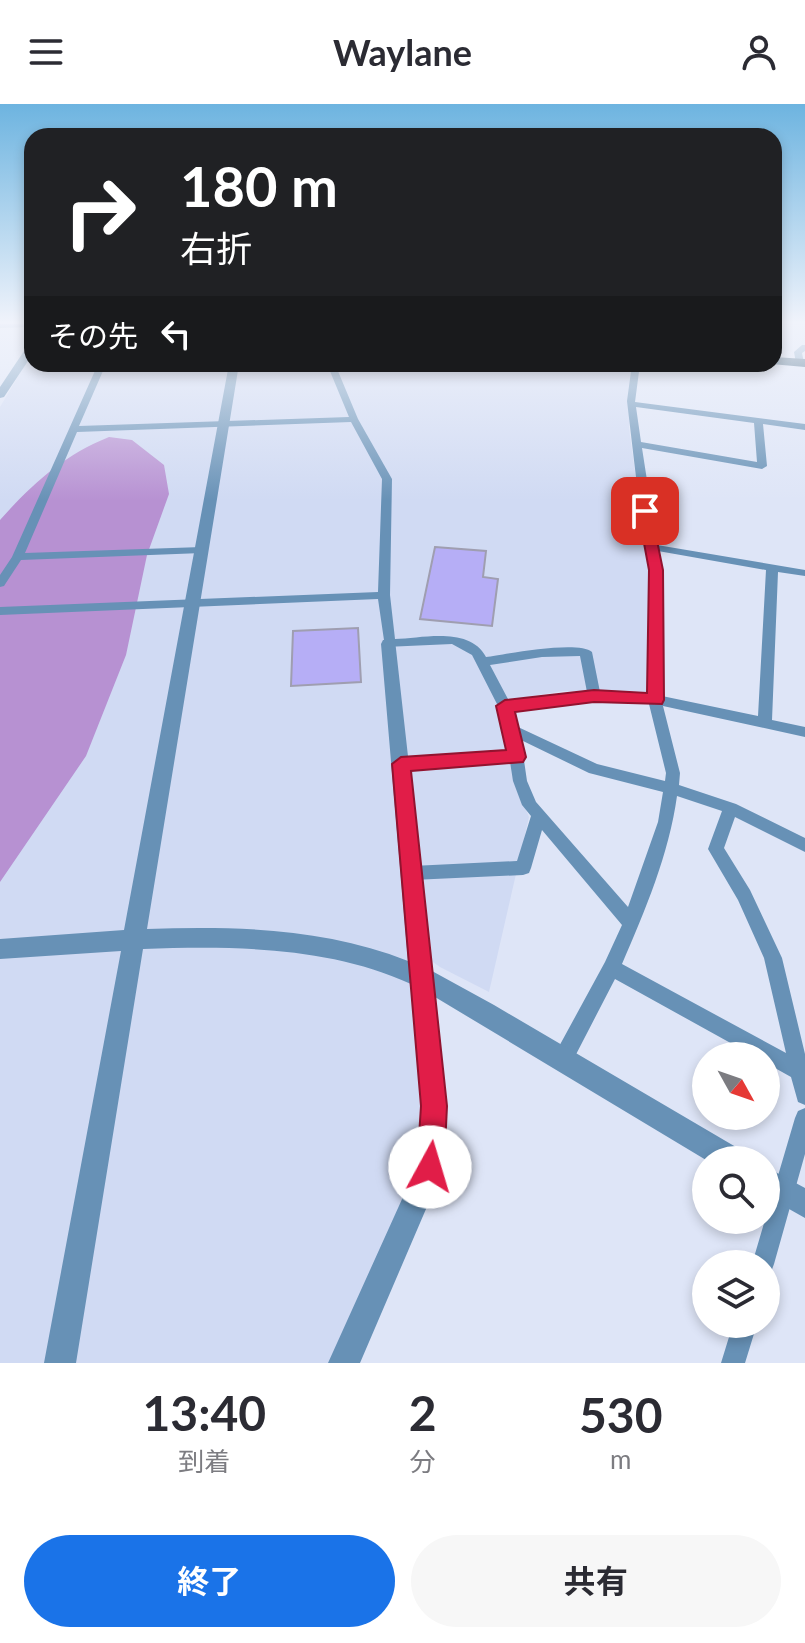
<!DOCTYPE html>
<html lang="ja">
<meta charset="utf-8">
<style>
:root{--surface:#fff;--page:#f7f7f7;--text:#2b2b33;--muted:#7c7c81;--accent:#1a73e8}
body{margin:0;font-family:Lato,"Noto Sans JP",sans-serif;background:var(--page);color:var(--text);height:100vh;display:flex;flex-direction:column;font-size:30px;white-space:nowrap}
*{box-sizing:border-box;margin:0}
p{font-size:26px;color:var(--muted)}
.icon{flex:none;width:44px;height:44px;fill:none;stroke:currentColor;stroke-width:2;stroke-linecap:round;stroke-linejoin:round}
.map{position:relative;height:1259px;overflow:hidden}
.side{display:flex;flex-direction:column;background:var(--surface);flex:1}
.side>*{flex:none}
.hud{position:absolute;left:24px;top:24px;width:758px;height:244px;border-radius:24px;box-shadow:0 4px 12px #0003;background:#202124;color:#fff;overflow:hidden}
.needle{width:52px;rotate:130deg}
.controls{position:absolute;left:692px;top:938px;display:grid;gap:16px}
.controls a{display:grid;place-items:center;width:88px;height:88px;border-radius:50%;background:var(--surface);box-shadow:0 4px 12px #0003;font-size:40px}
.pin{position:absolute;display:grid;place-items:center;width:68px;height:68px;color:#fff;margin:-34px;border-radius:16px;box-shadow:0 4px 12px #0006}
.me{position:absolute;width:88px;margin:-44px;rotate:6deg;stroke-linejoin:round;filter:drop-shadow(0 0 6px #0008)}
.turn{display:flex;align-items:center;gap:28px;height:168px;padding:0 24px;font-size:36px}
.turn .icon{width:104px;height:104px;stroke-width:2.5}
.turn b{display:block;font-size:56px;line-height:68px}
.then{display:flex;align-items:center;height:76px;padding:0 24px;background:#0003;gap:16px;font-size:30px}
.eta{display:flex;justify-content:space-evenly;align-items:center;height:136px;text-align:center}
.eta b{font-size:48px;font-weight:700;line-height:56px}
.action{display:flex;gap:16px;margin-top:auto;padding:16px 24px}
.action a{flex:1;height:92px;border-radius:48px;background:var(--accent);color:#fff;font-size:32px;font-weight:700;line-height:92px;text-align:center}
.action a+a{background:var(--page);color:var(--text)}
header{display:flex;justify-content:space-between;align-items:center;height:104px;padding:0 24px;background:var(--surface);font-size:36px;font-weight:700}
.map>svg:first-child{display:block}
.built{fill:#d0daf3}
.forest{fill:#b791d2}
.building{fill:#b6aef6;stroke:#9f9eb0;stroke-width:2}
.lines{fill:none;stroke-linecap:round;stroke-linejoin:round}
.service{stroke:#6791b6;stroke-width:7}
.minor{fill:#6791b6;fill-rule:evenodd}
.tertiary{fill:#6791b6;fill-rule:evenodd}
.trunk{fill:#103b5c;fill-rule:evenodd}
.route{fill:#e11d48;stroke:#92132f;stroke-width:2}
</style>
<header><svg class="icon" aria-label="menu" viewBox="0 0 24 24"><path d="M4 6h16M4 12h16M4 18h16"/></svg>Waylane<svg class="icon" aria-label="person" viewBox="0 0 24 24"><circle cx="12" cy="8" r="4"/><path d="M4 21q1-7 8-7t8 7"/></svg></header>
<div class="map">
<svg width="805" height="1259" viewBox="0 0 805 1259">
<rect width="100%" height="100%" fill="#dee5f7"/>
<path class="built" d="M 32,249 L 32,260 L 633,260 L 629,324 L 648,462 L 649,586 L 644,589 L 563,587 L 496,598 L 503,616 L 512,671 L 529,713 L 489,888 L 440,863 L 410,842 L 425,1002 L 422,1041 L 411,1077 L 329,1259 L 0,1259 L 0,303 Z"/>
<path class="forest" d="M 109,333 L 132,336 L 164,361 L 169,390 L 147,451 L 126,551 L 86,652 L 0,778 L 0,416 C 32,380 64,351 109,333 Z"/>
<path class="building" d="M 435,443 L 486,447 L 483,473 L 498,475 L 492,522 L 420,515 Z
M 358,524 L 361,578 L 291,582 L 293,527 Z"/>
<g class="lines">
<path class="service" d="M 401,660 L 516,653"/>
<path class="minor" d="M 0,220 L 32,220 L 32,223 L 0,224 Z
M 802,241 L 805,241 L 805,247 L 802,249 L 804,259 L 800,261 L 796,259 L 794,248 Z
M 98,260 L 106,260 L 79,322 L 349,313 L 327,260 L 335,260 L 358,315 L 392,375 L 390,491 L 395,535 C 423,534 470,522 486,553 C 507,550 578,536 592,548 L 600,588 L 648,590 L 650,466 L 640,407 L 627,297 L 632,260 L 640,260 L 635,298 L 805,320 L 805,326 L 763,320 L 767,362 L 762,365 L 642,344 L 657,441 L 805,466 L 805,472 L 778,468 L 772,616 L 805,623 L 805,633 L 663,602 L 680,669 L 679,681 L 736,700 L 805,734 L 805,748 L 735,713 L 724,744 L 750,786 L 782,854 L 805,950 L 805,1001 L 798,998 L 791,973 L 766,959 L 766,952 L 754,952 L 615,875 L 570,962 L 563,965 L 556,962 L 553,955 L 556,948 L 605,858 L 622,821 L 542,726 L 531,764 L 529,769 L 523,771 L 412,776 L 406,774 L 404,769 L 406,764 L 412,762 L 517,757 L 531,712 L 522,701 L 513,677 L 505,626 L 498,602 L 472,551 L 452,540 L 385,543 L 378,495 L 0,511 L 0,503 L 378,488 L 382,375 L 351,318 L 77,328 L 25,449 L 202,443 L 208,446 L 202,449 L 21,456 L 4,482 L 0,483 L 0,471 L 12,453 ZM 636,303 L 754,319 L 757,358 L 641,338 ZM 658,447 L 766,466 L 758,612 L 662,592 L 662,466 ZM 580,552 L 587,588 L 509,597 L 490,561 L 542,553 ZM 597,597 L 649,600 L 666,669 L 665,677 L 597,660 L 518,623 L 513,606 ZM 521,636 L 589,669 L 663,688 L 658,718 L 628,803 L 536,698 L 527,677 ZM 677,692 L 722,707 L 708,745 L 738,796 L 764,854 L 786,949 L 622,860 C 645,807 669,750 677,692 Z
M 805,1004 L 805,1050 L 774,1160 L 771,1168 L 766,1170 L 766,1160 L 752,1160 L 795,1014 L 798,1007 Z
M 733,1220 L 757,1220 L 745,1259 L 721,1259 Z"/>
<path class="tertiary" d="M 32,240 L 32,251 L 4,293 L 0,294 L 0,283 L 28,241 Z
M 229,260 L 239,260 L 147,825 C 236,822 325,824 408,857 L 381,540 L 383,536 L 395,536 L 432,867 L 494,901 L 741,1046 L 744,1056 L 706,1056 L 435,893 L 447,1002 L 444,1063 L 360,1259 L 328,1259 L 417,1062 L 421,1002 L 411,880 C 328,842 233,842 143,845 L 76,1259 L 44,1259 L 121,847 L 0,855 L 0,835 L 124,826 Z
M 766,1063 L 805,1084 L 805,1114 L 766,1092 Z"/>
<path class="trunk" d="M 774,253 L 805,255 L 805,263 L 771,260 L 774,260 Z"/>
</g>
<linearGradient id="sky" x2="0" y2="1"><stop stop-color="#6db4e0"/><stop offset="0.55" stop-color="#f0f3fb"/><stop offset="1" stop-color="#f0f3fb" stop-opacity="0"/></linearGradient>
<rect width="805" height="397" fill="url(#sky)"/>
<path class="route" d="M 645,403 L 651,407 L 663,466 L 664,596 L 662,600 L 594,598 L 515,608 L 526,653 L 523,658 L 411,667 L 447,1002 L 444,1063 L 440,1072 L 430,1076 L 421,1072 L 417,1063 L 421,1002 L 392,660 L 401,653 L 506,646 L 496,602 L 505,596 L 594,586 L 647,589 L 649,466 L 638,407 Z"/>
</svg>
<div class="controls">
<a><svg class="needle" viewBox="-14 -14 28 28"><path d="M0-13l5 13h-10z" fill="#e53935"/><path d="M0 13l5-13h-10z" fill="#7c7c81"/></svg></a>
<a><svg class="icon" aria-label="search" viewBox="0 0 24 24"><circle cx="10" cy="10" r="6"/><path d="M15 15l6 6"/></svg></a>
<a><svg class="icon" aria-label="layers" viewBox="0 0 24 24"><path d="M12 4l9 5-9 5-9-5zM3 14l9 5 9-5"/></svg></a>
</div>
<div class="pin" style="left:645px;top:407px;background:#d93025"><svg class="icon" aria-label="arrive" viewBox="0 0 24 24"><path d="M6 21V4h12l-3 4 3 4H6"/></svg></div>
<svg class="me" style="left:430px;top:1063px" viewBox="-20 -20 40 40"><circle r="19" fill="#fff"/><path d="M0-13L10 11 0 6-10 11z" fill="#e11d48"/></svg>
<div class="hud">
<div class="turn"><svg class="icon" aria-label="right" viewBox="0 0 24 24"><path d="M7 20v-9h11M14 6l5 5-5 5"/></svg><div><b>180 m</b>右折</div></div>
<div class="then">その先<svg class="icon" aria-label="left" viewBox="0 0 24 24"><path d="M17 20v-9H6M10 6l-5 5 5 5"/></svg></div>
</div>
</div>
<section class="side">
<div class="eta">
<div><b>13:40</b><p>到着</p></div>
<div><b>2</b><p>分</p></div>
<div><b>530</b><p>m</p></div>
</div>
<div class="action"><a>終了</a><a>共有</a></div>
</section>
